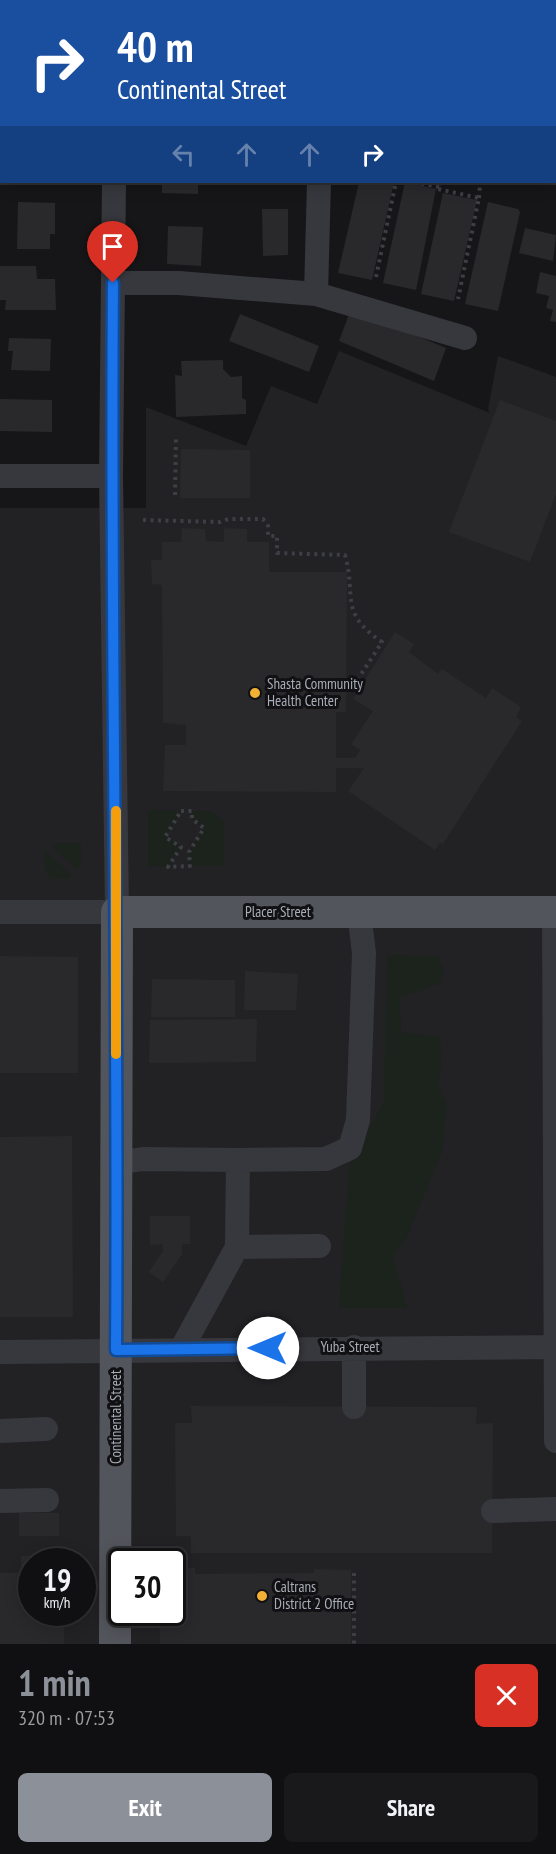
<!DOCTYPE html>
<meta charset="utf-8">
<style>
:root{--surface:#101012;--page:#19191b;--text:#f1f3f6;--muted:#9c9d9f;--line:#303032;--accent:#8c9099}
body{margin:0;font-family:"PT Sans Narrow",sans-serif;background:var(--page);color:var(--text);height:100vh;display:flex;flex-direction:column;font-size:22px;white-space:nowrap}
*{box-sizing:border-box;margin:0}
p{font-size:20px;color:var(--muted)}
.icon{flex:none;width:33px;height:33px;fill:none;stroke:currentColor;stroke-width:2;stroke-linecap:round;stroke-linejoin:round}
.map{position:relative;height:1644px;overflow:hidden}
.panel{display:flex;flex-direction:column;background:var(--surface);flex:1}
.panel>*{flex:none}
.top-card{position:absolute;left:0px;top:0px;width:556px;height:183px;box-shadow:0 3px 15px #0003,0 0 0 2px var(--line);background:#1a4fa0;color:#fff;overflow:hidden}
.speed{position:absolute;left:18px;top:1548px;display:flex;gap:12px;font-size:30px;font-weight:700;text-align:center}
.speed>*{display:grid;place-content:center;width:78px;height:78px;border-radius:50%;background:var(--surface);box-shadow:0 3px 15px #0003,0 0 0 2px var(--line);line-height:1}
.speed small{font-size:15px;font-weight:400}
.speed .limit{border:3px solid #111;border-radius:9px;background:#fff;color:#111}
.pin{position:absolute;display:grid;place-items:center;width:51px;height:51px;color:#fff;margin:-62px -26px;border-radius:50% 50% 50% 0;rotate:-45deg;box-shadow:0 0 6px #0007}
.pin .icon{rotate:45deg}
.me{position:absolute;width:66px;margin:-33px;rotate:270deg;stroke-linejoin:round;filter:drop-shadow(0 0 4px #0008)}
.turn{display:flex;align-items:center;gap:21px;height:126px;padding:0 18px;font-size:27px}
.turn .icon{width:78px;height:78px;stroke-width:2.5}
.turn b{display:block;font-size:42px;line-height:51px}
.lanes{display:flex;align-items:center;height:57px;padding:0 18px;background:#0003;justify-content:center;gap:30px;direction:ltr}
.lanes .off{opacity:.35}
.round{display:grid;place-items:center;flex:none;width:63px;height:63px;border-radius:9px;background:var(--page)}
.head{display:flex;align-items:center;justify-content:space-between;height:102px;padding:0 18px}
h1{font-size:36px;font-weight:700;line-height:45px;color:var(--accent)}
.action{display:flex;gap:12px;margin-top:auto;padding:12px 18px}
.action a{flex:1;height:69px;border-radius:9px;background:var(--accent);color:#fff;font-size:24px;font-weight:700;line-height:69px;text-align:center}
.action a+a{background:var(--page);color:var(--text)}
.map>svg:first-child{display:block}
.built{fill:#222225;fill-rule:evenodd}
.green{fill:#1c231d}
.building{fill:#29292c}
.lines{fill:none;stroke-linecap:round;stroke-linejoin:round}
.path{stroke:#3d3f44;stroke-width:4;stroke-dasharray:3 4.5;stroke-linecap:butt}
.minor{stroke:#37383d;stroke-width:24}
.major{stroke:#53555c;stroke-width:32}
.route-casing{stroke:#114b97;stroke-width:15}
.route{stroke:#1a73e8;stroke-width:10}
.slow{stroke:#f59e0b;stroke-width:10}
.poi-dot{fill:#f2b134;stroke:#111113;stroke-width:2}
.labels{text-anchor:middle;stroke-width:6;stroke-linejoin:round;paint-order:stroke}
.poi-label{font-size:15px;fill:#a8adb8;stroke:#111113;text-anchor:start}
.street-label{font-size:15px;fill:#a8adb8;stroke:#111113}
</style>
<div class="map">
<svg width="556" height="1644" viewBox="0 0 556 1644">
<rect width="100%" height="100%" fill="#161618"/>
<path class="built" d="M 339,351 L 490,413 L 488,409 L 498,356 L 556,377 L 556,1644 L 0,1644 L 0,508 L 146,508 L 146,407 L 246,446 L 271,386 L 317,404 ZM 32,1562 L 82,1562 L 82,1612 L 32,1612 ZM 122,1562 L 172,1562 L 172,1612 L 122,1612 Z"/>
<path class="green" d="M 148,810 L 181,811 L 165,836 L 181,847 L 168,867 L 148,866 Z
M 192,811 L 209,811 L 224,820 L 224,866 L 190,866 L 189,852 L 204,828 L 192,819 Z
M 52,843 L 81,843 L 81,866 L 77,870 L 52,846 Z
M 44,850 L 72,875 L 68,879 L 50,879 L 45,867 Z
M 387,955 L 438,956 L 444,969 L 440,984 L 400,997 L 401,1032 L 440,1037 L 441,1065 L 438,1084 L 447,1105 L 442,1152 L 406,1239 L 393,1256 L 407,1308 L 339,1308 L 349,1165 L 384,1102 Z"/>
<path class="building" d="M 162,182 L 198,182 L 198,194 L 162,193 Z
M 359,182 L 394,182 L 372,280 L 338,273 Z
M 405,182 L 436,189 L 416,290 L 383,283 Z
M 443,193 L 477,200 L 454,301 L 421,294 Z
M 18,202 L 55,203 L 55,234 L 50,234 L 50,249 L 17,249 Z
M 488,202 L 518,209 L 520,212 L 498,311 L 465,304 Z
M 262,209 L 288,209 L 288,255 L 263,256 Z
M 168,226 L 203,227 L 201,266 L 167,264 Z
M 525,228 L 556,235 L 553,261 L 519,253 Z
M 0,266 L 36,266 L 37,279 L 55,279 L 56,310 L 5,310 L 6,300 L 0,300 Z
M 540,272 L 556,276 L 556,322 L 550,321 L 553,310 L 546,308 L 549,296 L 536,293 Z
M 351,309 L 446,348 L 434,381 L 339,341 Z
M 240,314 L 319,346 L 309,372 L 229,341 Z
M 9,338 L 51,339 L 50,371 L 11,370 L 13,351 L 8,351 Z
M 223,360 L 223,369 L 231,377 L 242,376 L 242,398 L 246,400 L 246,414 L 176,417 L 175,375 L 182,376 L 181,361 Z
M 0,399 L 52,400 L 52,432 L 0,431 Z
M 500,400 L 556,421 L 556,494 L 530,562 L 449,532 Z
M 181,449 L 250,450 L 250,498 L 180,498 Z
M 182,528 L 205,529 L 206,541 L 224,542 L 224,528 L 247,529 L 247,542 L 269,542 L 269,572 L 347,572 L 346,712 L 336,712 L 336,758 L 355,758 L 360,750 L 351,744 L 373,711 L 353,699 L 395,632 L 414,644 L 409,652 L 438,674 L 442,669 L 486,698 L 492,688 L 521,707 L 516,717 L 522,721 L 443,844 L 440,843 L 435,850 L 348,791 L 364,768 L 336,768 L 336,792 L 163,791 L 165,745 L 186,745 L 186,725 L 163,723 L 162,585 L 152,584 L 151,560 L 162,560 L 162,542 L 181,542 Z
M 0,956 L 78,957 L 78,1073 L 0,1073 Z
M 245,971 L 298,974 L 296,1010 L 244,1010 Z
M 152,979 L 235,980 L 235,1017 L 151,1017 Z
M 257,1019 L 256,1062 L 149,1063 L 150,1020 Z
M 72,1136 L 73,1317 L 0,1317 L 0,1137 Z
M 150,1216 L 190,1216 L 190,1244 L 182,1244 L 182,1254 L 163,1282 L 149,1272 L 163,1251 L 162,1244 L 150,1245 Z
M 191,1406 L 477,1407 L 476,1424 L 493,1423 L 492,1553 L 191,1553 L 191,1536 L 176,1536 L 175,1423 L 192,1423 Z
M 19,1513 L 59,1513 L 59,1536 L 19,1536 Z
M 65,1555 L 65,1562 L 32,1562 L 32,1612 L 65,1612 L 64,1644 L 0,1644 L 0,1573 L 21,1573 L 21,1556 Z
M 172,1568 L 195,1568 L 195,1574 L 314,1573 L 314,1569 L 351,1570 L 351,1644 L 160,1644 L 159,1612 L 172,1612 Z"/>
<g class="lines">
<path class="path" d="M 414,182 L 439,187
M 440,182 L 438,189 L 479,198 L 458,299
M 479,198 L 480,184
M 376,277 L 396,182
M 175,495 L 176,436
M 143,520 L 220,522 L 228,519 L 263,519 L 268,526 L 268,536 L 277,536 L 277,553 L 345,555 C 357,597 338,612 382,642 L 358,679
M 181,811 L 192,811 L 192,819 L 204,828 L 189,852 L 190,866 L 168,867 L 181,847 L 165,837 Z
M 354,1573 L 354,1644"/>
<path class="minor" d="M 280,0 L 281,2
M 116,2 L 117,0
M 0,61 L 2,61
M 555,168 L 556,169
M 113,283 L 179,283 L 316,294 L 319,182
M 316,294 L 465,338
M 0,476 L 111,476
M 0,912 L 117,912 L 111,476 L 114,182
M 554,912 L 556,1441
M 238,1160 L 326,1159 L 350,1148 L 358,1120 L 364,953 L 359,913
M 116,1163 L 143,1159 L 238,1160 L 237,1247 L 182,1348
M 237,1247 L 319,1246
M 0,1352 L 556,1347
M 354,1407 L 354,1347
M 0,1431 L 46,1429
M 0,1501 L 47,1500
M 493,1511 L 556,1509"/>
<path class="major" d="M 115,1644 L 117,912 L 556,912"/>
</g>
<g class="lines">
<g class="route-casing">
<path id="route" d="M 113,283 C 110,639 119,994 116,1350 L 268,1348"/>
</g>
<use href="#route" class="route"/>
<path class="slow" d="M 116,811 L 116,1054"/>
</g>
<g class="poi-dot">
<circle cx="255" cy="693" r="6"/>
<circle cx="262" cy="1596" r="6"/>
</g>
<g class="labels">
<g class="poi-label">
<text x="267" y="689">Shasta Community<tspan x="267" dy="17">Health Center</tspan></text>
<text x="274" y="1592">Caltrans<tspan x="274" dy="17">District 2 Office</tspan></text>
</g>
<g class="street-label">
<text x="278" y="917">Placer Street</text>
<text x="350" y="1352">Yuba Street</text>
<text transform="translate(116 1417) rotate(-90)" y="5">Continental Street</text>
</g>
</g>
</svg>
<div class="speed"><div>19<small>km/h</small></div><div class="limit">30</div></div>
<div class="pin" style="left:113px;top:283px;background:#d93025"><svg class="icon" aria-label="arrive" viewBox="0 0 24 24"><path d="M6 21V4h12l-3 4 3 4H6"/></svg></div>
<svg class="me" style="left:268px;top:1348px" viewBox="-20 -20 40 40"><circle r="19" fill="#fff"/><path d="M0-13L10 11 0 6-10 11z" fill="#1a73e8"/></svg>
<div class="top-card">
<div class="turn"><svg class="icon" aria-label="right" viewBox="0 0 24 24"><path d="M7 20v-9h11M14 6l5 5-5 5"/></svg><div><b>40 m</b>Continental Street</div></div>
<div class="lanes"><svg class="icon off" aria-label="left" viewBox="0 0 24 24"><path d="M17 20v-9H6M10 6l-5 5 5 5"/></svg><svg class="icon off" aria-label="ahead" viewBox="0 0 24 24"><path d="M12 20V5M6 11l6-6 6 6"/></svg><svg class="icon off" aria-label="ahead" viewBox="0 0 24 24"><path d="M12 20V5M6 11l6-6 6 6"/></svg><svg class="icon" aria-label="right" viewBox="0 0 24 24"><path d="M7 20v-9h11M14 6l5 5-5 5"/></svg></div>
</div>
</div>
<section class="panel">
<div class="head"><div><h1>1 min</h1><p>320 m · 07:53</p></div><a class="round" style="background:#d93025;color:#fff"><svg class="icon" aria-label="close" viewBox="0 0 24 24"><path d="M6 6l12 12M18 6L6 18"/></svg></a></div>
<div class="action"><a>Exit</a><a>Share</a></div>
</section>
